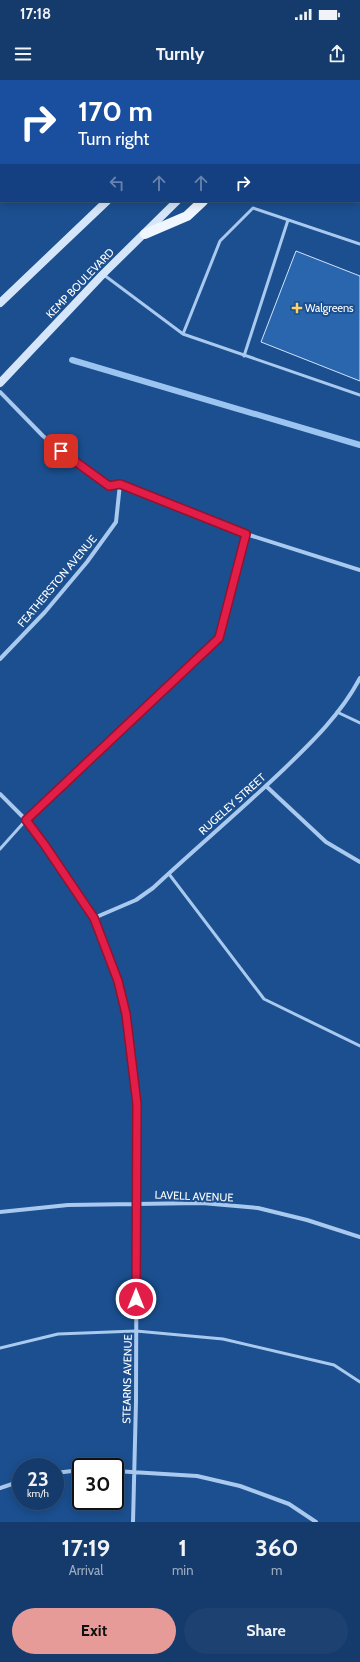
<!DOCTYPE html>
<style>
:root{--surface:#143b6b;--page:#1d4271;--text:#f1f3f6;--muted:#9dadc1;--line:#33557e;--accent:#e69b98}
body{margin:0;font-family:Cabin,sans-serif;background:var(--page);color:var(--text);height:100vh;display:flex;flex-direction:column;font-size:15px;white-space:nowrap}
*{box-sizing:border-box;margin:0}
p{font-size:13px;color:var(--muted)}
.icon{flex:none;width:22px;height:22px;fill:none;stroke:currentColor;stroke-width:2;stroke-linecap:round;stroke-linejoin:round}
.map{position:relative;height:1442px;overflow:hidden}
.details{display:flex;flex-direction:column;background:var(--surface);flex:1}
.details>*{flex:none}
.top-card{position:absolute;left:0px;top:0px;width:360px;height:122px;box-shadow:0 2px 10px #0003,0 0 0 1px var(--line);background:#1a4fa0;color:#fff;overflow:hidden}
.speed{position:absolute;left:12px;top:1378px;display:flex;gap:8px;font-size:20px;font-weight:700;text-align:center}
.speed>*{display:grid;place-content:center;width:52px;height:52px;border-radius:50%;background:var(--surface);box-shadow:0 2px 10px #0003,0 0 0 1px var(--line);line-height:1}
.speed small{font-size:10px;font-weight:400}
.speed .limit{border:2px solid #111;border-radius:6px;background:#fff;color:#111}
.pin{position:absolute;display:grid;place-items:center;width:34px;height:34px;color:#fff;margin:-17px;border-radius:8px;box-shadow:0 2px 6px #0006}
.me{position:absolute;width:44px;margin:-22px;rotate:0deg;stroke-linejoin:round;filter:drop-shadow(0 0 3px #0008)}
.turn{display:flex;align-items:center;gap:14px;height:84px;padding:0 12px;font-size:18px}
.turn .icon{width:52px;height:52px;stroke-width:2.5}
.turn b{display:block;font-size:28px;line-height:34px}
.lanes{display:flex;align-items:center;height:38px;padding:0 12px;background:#0003;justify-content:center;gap:20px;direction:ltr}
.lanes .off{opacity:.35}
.eta{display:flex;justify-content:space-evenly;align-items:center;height:68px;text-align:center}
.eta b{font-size:24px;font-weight:700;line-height:28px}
.action{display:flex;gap:8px;margin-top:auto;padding:8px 12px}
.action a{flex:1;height:46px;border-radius:24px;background:var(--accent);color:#111;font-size:16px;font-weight:700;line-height:46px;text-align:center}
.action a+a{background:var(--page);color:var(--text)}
.status{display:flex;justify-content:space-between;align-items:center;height:28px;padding:0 20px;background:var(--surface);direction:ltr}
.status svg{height:11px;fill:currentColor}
header{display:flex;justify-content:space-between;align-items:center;height:52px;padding:0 12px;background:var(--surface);font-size:18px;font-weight:700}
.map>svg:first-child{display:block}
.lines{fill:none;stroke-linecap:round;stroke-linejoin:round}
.stream{stroke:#9cc4f0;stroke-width:6}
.building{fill:#2a66ad;stroke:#cfe3fa}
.service{stroke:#a9c9ee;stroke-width:3}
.minor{stroke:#a9c9ee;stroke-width:4}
.secondary{stroke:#d6e6fa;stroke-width:8}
.primary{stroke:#f0f6ff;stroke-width:10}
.route-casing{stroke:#92132f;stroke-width:10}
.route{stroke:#e11d48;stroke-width:7}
.poi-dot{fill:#ffd166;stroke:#1b4f8f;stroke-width:1.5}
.labels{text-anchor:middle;stroke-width:4;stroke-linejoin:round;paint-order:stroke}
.street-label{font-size:11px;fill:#fff;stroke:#1b4f8f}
.poi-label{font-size:11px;fill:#fff;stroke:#1b4f8f;text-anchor:start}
</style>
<div class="status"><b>17:18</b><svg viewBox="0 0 49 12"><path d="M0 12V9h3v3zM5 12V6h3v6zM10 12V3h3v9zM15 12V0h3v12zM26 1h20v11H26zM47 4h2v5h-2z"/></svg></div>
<header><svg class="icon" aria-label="menu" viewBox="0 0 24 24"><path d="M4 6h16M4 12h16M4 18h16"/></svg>Turnly<svg class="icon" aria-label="share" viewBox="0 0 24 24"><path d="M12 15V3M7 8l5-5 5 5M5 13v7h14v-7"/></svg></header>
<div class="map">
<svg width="360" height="1442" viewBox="0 0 360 1442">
<rect width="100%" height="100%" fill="#1b4f8f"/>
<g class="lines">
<path class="stream" d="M 72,280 L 360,365"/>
</g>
<path class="building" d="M 296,171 L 360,196 L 360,301 L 261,262 Z"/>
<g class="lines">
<path class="service" d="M 33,0 L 34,1
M 74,0 L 75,1
M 0,101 L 1,100
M 104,195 L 183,254 L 360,315
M 183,254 L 220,161 L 253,128 L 360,164
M 244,276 L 288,140
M 337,632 L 360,643
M 0,769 L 26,740 L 219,558 L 246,454
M 169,794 L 264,919 L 360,966
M 0,1268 L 58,1254 L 136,1251 L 223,1259 L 334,1285 L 360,1302"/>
<path class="minor" d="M 0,312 L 43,356 L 70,378 L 109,406 L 120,404 L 246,454 L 360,490
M 0,579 L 45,532 L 87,482 L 116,442 L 120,404
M 266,706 L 326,762 L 360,782
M 0,714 L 26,740 L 45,764 L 94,838 L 118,901 L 126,934 L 137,1024 L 136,1321 L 133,1442
M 94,838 L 136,820 L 153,808 C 196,768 241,730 284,689 C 312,662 341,634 360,598
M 0,1132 L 68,1125 L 202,1123 L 258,1128 L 307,1140 L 360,1157
M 115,1391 L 197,1396 L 240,1406 L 289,1424 L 316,1442
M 55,1393 L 81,1390
M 0,1408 L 21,1401"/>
<path class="secondary" d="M 227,1 L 228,0
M 294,1 L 295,0
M 0,223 L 107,121
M 0,303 L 103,194 L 177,121"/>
<path class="primary" d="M 267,0 L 268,1
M 339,0 L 340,1
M 197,1 L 198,0
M 359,19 L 360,20
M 359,90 L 360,91
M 145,154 L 187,136 L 203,121"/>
</g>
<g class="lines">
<g class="route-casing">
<path id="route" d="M 61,371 L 109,406 L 120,404 L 246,454 L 219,558 L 26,740 L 44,764 L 94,838 L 118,901 L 126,934 L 137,1024 L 136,1219"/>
</g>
<use href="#route" class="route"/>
</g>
<path class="poi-dot" d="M295 222h4v4h4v4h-4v4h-4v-4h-4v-4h4z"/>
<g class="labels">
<g class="street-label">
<text transform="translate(80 203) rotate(-46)" y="4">KEMP BOULEVARD</text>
<text transform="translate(57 501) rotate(-50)" y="4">FEATHERSTON AVENUE</text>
<text transform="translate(232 724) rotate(-42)" y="4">RUGELEY STREET</text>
<text transform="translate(194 1116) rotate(2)" y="4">LAVELL AVENUE</text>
<text transform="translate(127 1299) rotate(-89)" y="4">STEARNS AVENUE</text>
</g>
<g class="poi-label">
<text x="305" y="232">Walgreens</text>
</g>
</g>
</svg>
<div class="speed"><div>23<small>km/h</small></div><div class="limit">30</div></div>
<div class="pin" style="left:61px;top:371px;background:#d93025"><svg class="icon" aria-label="arrive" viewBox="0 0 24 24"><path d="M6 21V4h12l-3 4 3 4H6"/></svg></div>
<svg class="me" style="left:136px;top:1219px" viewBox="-20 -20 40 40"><circle r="17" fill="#e11d48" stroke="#fff" stroke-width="3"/><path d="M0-11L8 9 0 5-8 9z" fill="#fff"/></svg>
<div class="top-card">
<div class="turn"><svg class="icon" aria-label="right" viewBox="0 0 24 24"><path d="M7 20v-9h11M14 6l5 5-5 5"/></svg><div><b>170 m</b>Turn right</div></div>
<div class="lanes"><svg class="icon off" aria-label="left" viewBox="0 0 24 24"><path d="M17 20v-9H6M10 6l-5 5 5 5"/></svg><svg class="icon off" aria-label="ahead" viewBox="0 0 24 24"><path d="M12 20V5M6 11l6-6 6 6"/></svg><svg class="icon off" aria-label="ahead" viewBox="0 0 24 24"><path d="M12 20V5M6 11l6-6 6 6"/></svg><svg class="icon" aria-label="right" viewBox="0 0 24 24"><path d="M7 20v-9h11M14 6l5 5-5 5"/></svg></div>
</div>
</div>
<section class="details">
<div class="eta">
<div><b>17:19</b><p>Arrival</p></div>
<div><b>1</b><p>min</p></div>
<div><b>360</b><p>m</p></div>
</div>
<div class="action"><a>Exit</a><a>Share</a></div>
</section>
